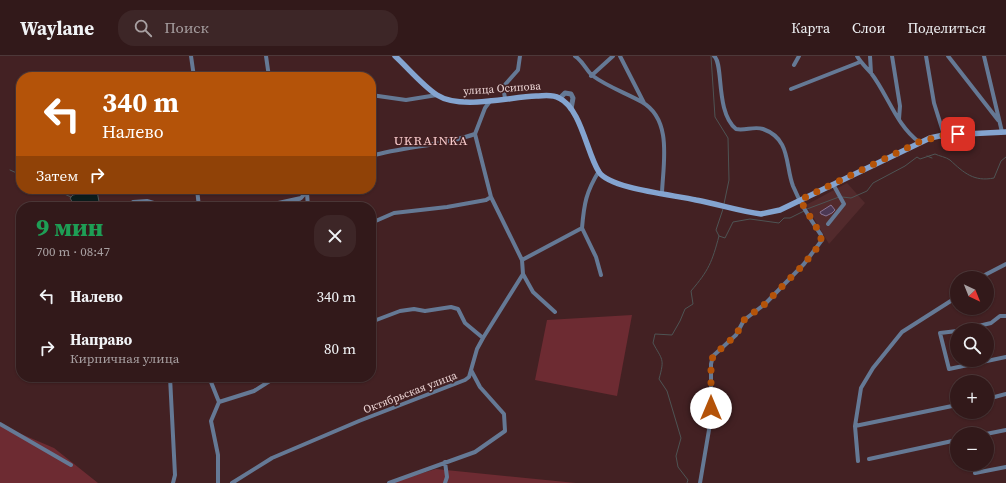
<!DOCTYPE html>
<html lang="ru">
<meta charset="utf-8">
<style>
:root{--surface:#32191a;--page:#3d2627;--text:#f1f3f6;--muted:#a8a0a2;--line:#4d3839}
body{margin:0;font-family:"Source Serif 4",serif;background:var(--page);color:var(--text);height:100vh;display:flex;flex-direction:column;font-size:15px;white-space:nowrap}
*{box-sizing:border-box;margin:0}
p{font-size:13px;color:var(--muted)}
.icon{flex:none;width:22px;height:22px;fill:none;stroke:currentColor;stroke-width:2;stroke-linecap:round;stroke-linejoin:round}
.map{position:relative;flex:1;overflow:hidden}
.sheet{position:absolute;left:16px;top:146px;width:360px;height:180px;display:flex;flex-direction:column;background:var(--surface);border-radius:16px;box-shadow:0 1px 3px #0004,0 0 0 1px var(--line)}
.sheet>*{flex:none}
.hud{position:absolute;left:16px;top:16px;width:360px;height:122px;border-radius:16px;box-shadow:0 1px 3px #0004,0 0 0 1px var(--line);background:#b45309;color:#fff;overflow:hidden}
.needle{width:26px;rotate:137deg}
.controls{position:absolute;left:950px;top:215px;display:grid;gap:8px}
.controls a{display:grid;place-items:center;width:44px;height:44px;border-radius:50%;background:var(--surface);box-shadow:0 1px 3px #0004,0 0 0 1px var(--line);font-size:20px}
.pin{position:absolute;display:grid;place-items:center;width:34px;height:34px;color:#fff;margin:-17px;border-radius:8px;box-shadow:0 2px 6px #0006}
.me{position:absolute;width:44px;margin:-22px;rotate:0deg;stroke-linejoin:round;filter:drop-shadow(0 0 3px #0008)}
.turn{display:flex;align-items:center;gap:14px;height:84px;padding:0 20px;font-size:18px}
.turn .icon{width:52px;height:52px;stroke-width:2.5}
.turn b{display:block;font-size:28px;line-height:34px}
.then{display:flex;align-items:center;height:38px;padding:0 20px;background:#0003;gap:8px;font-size:15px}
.round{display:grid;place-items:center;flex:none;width:42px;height:42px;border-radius:16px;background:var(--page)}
.overview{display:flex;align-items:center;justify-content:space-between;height:68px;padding:0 20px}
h1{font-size:24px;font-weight:800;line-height:30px;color:#1e9e55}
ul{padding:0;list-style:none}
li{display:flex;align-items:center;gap:12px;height:52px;padding:0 20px}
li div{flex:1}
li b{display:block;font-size:15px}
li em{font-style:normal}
header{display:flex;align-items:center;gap:24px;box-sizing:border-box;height:56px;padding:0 20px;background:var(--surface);border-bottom:1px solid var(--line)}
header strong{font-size:19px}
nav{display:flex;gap:22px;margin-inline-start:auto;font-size:14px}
.search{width:280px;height:36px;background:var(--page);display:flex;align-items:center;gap:10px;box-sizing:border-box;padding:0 14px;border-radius:16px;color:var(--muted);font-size:15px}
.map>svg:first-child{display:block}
.built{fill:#522a2c}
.green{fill:#6d2b32}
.water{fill:#0b1c1c;stroke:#4e5454}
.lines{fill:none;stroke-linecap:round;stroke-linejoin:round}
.stream{stroke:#4e5454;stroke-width:1}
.building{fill:#4c3853;stroke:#8a7493}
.minor{stroke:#657995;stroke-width:4}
.tertiary{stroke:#657995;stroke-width:5}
.secondary{stroke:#84a4d0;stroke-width:5.5}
.route{stroke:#b45309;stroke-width:7;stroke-dasharray:0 12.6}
.labels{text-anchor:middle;stroke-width:3.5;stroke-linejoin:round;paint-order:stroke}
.street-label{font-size:11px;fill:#ecd5d5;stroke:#432123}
.quarter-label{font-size:13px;letter-spacing:1px;fill:#fbcdce;stroke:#432123}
</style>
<header>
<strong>Waylane</strong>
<div class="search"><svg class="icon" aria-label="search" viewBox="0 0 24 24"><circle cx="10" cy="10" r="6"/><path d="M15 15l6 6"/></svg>Поиск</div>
<nav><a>Карта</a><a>Слои</a><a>Поделиться</a></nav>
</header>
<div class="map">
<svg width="1006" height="427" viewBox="0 0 1006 427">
<rect width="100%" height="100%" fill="#432123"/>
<path class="built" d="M 847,127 L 865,147 L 829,188 L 806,149 Z"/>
<path class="green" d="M 632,259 L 617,340 L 535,324 L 547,264 Z
M 0,369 L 54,392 L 98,427 L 0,427 Z
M 436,413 L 576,427 L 389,427 Z"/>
<path class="water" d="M 93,135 L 97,135 L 100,151 C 89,151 76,154 70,142 L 73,139 Z"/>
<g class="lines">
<path class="stream" d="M 711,0 L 715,61 L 728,82 L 729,124 L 724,148
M 927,100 L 932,102
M 10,114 L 21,119
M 53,133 L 71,141
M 842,141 L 851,142 L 867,135 L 873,127 L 905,110 L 917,101 L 920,103 L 935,98 C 939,100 946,101 950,104 C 964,117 974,126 994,122 L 1001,105 L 1006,101
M 807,153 L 839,141
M 719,180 L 725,182 L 733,166 L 750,163 L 779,167 L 784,162 L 790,162 L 804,155
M 687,427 L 688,424 L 678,411 L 676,400 L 681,382 L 667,335 L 659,323 C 665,302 662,304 653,287 L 655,278 L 672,279 L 680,265 L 685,253 L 693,248 L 691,235 C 709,214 712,206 719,180 L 716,174 L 723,153"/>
</g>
<path class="building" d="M 831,149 L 835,154 L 832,157 L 826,160 L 821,158 L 820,156 Z"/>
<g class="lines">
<path class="minor" d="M 191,0 L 194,21
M 266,0 L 269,21
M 575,0 C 584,6 587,16 593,20 C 608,31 626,37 642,46 C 673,64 663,108 662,137
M 620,0 L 644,47
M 857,0 C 861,7 866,11 871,17 C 888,39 896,69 919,86
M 870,0 L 871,17
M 892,0 L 900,50 L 899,63
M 926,0 L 934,47 L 944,79
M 948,0 L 998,64
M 984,0 L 1002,76
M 794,9 L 799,0
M 591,20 L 613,0
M 791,33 L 860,6
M 371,39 L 406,44 L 437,39
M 505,42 L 503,31 L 518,14 L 520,0
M 491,44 L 485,52 L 475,78 L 491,141 L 522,204
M 371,100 C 406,90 441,90 475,78
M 197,133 L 199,151
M 307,137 L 308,151
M 296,144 L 307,151
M 129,151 L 133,146 L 147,145 L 167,151
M 260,151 L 301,142 L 309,133
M 371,167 L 394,157 L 447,151 L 486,144 L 491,141
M 828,168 L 844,148 L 833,128
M 582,172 L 596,201 L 601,219
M 523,218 L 533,236 L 555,256
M 979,222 L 1006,208
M 371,266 L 400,255 L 414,253 L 425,255 L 451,251 L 458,253 L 465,267 L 483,282
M 962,274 L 991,267 L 1000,260 L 1006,260
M 957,275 L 940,277 L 949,313 L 1006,301
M 170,321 L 175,419 L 173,427
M 209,321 L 219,346
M 987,343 L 1006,338
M 219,346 L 254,335 L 276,321
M 0,368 L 71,409
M 855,370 L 957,349
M 986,378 L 1006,374
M 869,403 L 957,384
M 858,405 L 855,370 L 861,332 L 873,312 L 902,276 L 957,241
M 445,406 L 447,421 L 445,427
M 975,417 L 1006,411
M 218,427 L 218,399 L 211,365 L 219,346
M 232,427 L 272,402 L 359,365 L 465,324 L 469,321 L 477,293 L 483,282 L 523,218 L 522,204 L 582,172 C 584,148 586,136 599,115
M 389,427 L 475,396 L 505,375 L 504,358 L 480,331 L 471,314
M 700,427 L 711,362 L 711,308 L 713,300 L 736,279 L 744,264 L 765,248 L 804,208 L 822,184 L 821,179 C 810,163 800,147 793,130 C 785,109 791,83 763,73 C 754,70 745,75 736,73 C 715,56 724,7 714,0"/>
<path class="tertiary" d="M 560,42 L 565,37 L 571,38 L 573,42 L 571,53"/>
<path class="secondary" d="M 395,0 C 408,12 423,30 437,39 C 460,54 509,41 536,40 C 544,40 552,38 559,42 C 581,52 587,98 599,116 C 610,133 675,139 696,144 C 718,148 739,155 761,158 L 780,154 L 930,82 L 944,79 L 1006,76"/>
</g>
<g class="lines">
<path class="route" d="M 711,352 L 711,308 L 713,300 L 736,279 L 744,264 L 765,248 L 804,208 L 821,187 L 821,179 L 800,144 L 919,86 L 944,79 L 958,78"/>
</g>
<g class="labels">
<g class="street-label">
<text transform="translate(502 32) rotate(-4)" y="4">улица Осипова</text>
<text transform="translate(410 336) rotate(-21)" y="4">Октябрьская улица</text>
</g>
<g class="quarter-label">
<text x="431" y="89">UKRAINKA</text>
</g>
</g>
</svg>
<div class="controls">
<a><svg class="needle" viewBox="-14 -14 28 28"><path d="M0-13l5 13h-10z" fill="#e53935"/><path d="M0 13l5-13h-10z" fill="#a8a0a2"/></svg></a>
<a><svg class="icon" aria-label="search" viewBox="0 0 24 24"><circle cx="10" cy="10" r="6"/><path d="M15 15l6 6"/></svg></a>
<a>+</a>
<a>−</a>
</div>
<div class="pin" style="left:958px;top:78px;background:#d93025"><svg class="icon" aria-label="arrive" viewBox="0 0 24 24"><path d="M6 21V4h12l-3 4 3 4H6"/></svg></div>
<svg class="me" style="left:711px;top:352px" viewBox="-20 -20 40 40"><circle r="19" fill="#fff"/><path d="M0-13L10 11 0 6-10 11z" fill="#b45309"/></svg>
<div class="hud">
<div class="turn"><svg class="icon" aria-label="left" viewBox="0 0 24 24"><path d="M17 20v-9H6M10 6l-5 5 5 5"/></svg><div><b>340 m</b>Налево</div></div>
<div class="then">Затем<svg class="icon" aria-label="right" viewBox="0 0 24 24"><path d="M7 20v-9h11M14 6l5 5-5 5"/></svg></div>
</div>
<section class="sheet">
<div class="overview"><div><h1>9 мин</h1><p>700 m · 08:47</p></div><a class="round"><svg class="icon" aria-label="close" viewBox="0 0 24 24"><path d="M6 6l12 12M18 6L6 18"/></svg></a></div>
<ul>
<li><svg class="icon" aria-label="left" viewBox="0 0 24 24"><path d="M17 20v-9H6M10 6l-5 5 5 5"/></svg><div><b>Налево</b></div><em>340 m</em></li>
<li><svg class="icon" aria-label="right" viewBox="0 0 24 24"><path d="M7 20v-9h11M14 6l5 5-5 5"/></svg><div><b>Направо</b><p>Кирпичная улица</p></div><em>80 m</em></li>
</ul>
</section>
</div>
